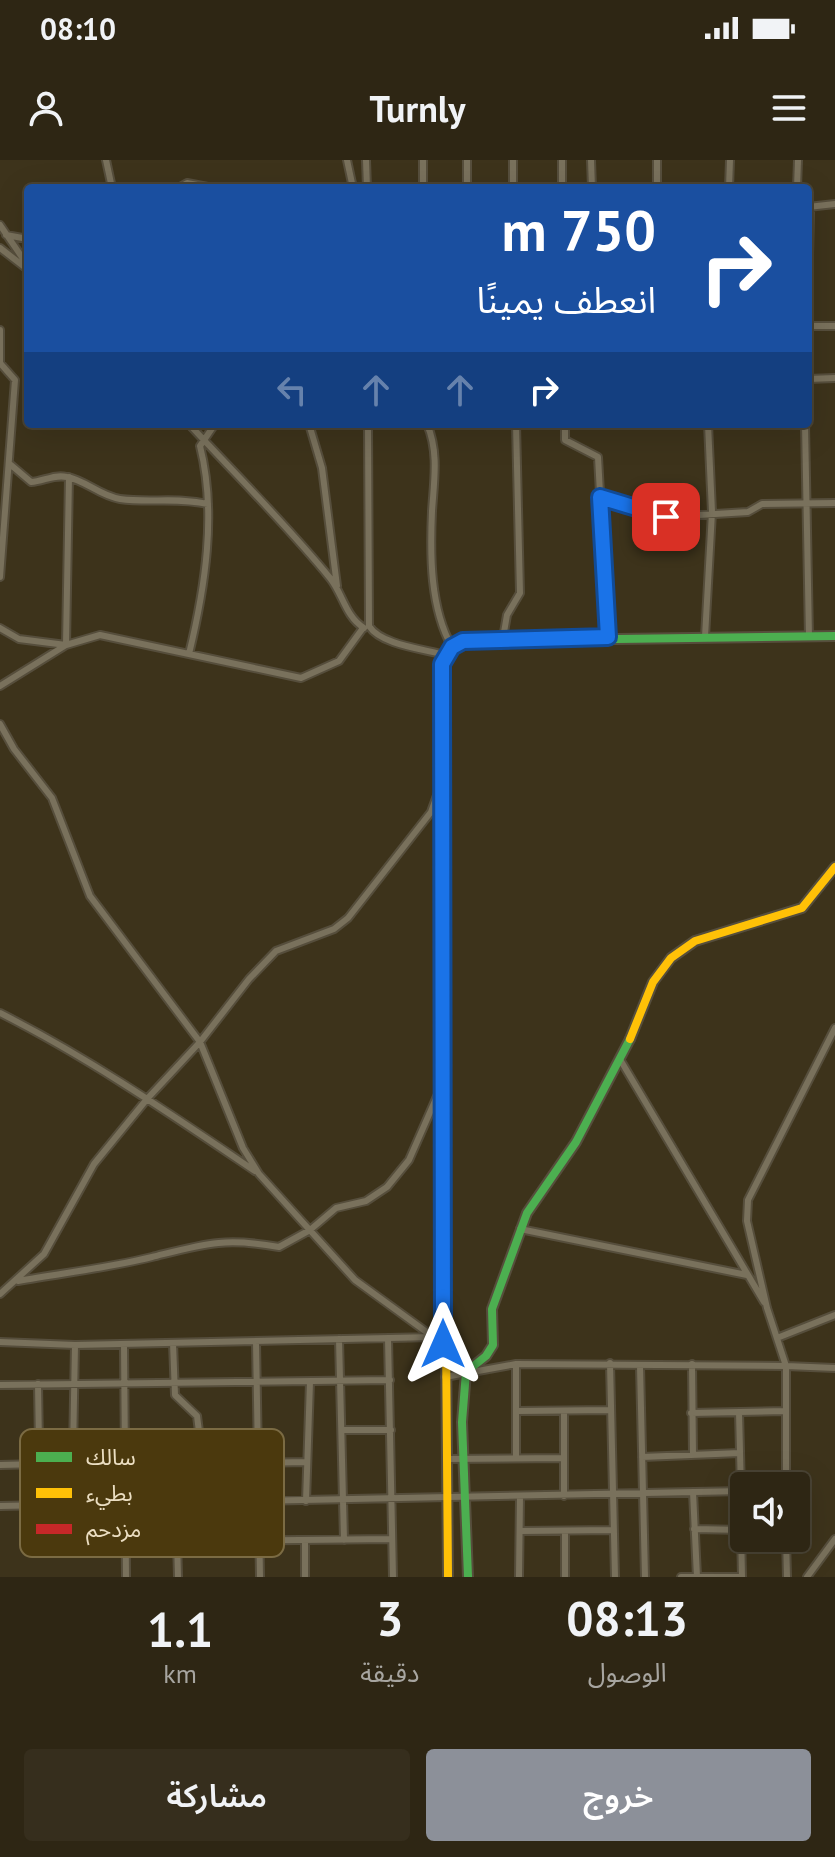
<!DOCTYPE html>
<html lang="ar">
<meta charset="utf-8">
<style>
:root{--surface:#2e2614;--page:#362e1d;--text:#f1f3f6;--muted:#a7a5a0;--line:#494334;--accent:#8c9099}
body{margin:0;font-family:"PT Sans","Noto Sans Arabic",sans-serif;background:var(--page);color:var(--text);direction:rtl;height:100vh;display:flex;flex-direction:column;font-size:30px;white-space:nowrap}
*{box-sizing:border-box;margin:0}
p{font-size:26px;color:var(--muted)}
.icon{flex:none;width:44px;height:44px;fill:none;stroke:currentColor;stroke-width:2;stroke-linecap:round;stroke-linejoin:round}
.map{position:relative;height:1417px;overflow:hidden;direction:ltr}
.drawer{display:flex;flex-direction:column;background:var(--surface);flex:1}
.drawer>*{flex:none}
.hud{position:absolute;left:24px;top:24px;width:788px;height:244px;border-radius:8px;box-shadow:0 8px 32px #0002,0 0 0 2px var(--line);direction:rtl;background:#1a4fa0;color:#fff;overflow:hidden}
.controls{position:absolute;left:730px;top:1312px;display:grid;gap:16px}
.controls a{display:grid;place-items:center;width:80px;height:80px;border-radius:8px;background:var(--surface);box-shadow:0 8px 32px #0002,0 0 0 2px var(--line);font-size:40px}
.pin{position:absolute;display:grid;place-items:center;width:68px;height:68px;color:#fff;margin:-34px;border-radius:16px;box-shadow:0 4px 12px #0006}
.me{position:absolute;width:88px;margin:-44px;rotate:0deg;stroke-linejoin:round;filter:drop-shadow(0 0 6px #0008)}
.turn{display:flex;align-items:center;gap:28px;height:168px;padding:0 24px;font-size:36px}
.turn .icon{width:104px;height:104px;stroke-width:2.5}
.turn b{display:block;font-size:56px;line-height:68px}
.lanes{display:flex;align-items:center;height:76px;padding:0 24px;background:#0003;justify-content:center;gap:40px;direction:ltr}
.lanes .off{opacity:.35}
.eta{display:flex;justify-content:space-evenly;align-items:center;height:136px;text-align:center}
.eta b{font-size:48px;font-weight:600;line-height:56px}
.action{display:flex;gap:16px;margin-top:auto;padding:16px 24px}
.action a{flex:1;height:92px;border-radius:8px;background:var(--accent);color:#fff;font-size:32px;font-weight:600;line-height:92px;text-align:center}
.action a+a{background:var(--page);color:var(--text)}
.status{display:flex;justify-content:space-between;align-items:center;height:56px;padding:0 40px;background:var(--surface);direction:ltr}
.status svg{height:22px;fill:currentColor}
header{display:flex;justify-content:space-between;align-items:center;height:104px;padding:0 24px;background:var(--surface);font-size:36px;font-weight:600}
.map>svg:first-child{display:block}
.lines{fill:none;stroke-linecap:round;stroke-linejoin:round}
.street-casing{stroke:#564e3c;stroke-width:10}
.fast-casing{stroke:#564e3c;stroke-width:12}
.slow-casing{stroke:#564e3c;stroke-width:12}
.jam-casing{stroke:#564e3c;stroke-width:12}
.street{stroke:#79715c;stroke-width:6}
.fast{stroke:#4caf50;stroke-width:8}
.slow{stroke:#ffc107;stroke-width:8}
.jam{stroke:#c62828;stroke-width:8}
.route-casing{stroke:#114b97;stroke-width:20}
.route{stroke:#1a73e8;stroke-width:14}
.key{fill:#4b390d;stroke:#7b6b43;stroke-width:2}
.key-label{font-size:22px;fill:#ebdec2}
</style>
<div class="status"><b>08:10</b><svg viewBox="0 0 49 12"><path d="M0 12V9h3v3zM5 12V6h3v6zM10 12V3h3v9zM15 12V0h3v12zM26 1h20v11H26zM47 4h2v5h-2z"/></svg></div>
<header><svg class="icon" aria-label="menu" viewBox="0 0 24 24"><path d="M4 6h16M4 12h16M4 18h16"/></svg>Turnly<svg class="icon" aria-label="person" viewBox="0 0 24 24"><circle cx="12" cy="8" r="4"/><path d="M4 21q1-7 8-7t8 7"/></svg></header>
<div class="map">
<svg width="835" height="1417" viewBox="0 0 835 1417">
<rect width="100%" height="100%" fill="#3d331b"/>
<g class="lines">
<g class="street-casing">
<path id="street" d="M 106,0 L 112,28
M 347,0 L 353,28
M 366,0 L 367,28
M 467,0 L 467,28
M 562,0 L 562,28
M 591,0 L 592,28
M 657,0 L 657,28
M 178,28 L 187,23 L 213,28
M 423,28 L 423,0
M 513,28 L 513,0
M 729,28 L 730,0
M 797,28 L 798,0
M 808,47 L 835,44
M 0,65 L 28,106
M 6,75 L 28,79
M 0,88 L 26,108
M 808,144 L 810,47
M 808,166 L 835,166
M 0,170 L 0,203 L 15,220 L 0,417
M 808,219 L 835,218
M 189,264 C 236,315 286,364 330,418 C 343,434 345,456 364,468
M 309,264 L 322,308 L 337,426
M 368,264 L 369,466 C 381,485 424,489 445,495
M 427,264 C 439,292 434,321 432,351 C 430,395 430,448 452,487
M 565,264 L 565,280 L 598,297 L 608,477
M 805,264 L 809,477
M 11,305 L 31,322 C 44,321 54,314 67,317 C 85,320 100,336 120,339 C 149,343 178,337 208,344
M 600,337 L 666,357 L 748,352 L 762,344 L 835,343
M 0,468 L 19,479 L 66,485 L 100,475 L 301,518 L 339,501 L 363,468
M 705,477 L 712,352 L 708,264
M 503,478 L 507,455 L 520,433 L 516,264
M 189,494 C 205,428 217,353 200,286 L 215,264
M 0,526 L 66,485 L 69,317
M 0,564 L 14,589 L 52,638 L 90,736 L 200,882 L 243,988 L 259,1014 L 355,1120 L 443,1184
M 0,853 C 89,898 172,955 255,1011
M 835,868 L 748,1040 L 747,1061 L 767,1148 L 786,1206 L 835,1208
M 621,901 L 764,1142
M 520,1069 L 747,1115
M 18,1121 C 62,1113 108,1108 152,1097 C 204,1084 224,1077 279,1087 L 310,1070 L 336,1048 L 366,1041 L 387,1027 L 409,1000 L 442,925
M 0,1134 L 44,1094 L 94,1004 L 147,939 L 200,882 L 249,819 L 276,791 L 334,769 L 348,758 L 431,652 L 439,630
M 388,1178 L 393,1417
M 777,1178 L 835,1155
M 339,1179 L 344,1380
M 0,1182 L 75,1185 L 434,1177
M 256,1182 L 260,1417
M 173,1183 L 175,1235 L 197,1256 L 208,1341
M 124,1184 L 126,1417
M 610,1203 L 615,1417
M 692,1204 L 693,1295
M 640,1206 L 645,1417
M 445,1217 L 516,1204 L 786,1206 L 786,1326
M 38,1224 L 40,1346
M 0,1225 L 390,1220
M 517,1251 L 611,1250
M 564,1251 L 564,1336
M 739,1252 L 741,1331
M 691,1253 L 785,1251
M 342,1270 L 391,1270
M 73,1276 L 200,1274
M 642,1297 L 740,1293
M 516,1298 L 516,1204
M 446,1299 L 563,1298
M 204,1304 L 305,1302
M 0,1305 L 40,1304
M 693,1332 L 697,1417
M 306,1341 L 310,1222
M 176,1342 L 178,1417
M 72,1345 L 75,1185
M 0,1346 L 744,1331
M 694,1369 L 744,1370
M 741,1370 L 742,1417
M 520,1371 L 614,1370
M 565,1371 L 565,1417
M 786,1378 L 787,1417
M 305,1380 L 305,1417
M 125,1382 L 391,1379
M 519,1417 L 520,1337
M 681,1417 L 741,1417
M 807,1417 L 835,1379"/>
</g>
<g class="fast-casing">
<path id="fast" d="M 441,573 C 442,539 430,493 470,481 L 835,476
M 468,1417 L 462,1262 L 466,1212 L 486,1196 L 493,1185 L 492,1149 L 527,1053 L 576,982 L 630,879"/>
</g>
<g class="slow-casing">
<path id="slow" d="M 630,879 L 653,822 L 671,798 L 695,781 L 802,748 L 835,707
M 445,1058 L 448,1417"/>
</g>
<g class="jam-casing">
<path id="jam" d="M 441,573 L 445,1058"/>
</g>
<use href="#street" class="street"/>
<use href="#fast" class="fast"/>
<use href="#slow" class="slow"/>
<use href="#jam" class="jam"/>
</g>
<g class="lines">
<g class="route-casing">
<path id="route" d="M 443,1184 L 442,504 L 452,487 L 463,481 L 608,477 L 600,337 L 666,357"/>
</g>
<use href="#route" class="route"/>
</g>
<rect x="20" y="1269" width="264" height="128" rx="12" class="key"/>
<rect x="36" y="1292" width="36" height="10" fill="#4caf50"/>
<rect x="36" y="1328" width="36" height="10" fill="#ffc107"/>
<rect x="36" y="1364" width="36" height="10" fill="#c62828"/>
<g class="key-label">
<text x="86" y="1305">سالك</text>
<text x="86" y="1341">بطيء</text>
<text x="86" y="1377">مزدحم</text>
</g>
</svg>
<div class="controls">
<a><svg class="icon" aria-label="sound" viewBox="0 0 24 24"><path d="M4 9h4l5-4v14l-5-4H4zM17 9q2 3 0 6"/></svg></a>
</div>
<div class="pin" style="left:666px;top:357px;background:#d93025"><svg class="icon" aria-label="arrive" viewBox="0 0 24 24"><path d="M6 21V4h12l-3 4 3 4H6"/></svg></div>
<svg class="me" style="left:443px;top:1184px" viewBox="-20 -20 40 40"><path d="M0-17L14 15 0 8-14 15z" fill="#1a73e8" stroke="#fff" stroke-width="4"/></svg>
<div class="hud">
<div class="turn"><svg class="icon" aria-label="right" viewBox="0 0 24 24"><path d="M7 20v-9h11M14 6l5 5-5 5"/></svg><div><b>750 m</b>انعطف يمينًا</div></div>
<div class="lanes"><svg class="icon off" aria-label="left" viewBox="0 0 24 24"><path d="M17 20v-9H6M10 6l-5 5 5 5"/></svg><svg class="icon off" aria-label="ahead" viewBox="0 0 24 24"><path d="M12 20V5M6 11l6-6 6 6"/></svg><svg class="icon off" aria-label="ahead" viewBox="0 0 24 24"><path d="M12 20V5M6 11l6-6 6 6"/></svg><svg class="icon" aria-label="right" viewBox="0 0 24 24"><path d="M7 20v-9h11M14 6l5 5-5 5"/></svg></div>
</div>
</div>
<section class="drawer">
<div class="eta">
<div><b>08:13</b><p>الوصول</p></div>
<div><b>3</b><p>دقيقة</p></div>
<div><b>1.1</b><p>km</p></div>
</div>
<div class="action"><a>خروج</a><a>مشاركة</a></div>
</section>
